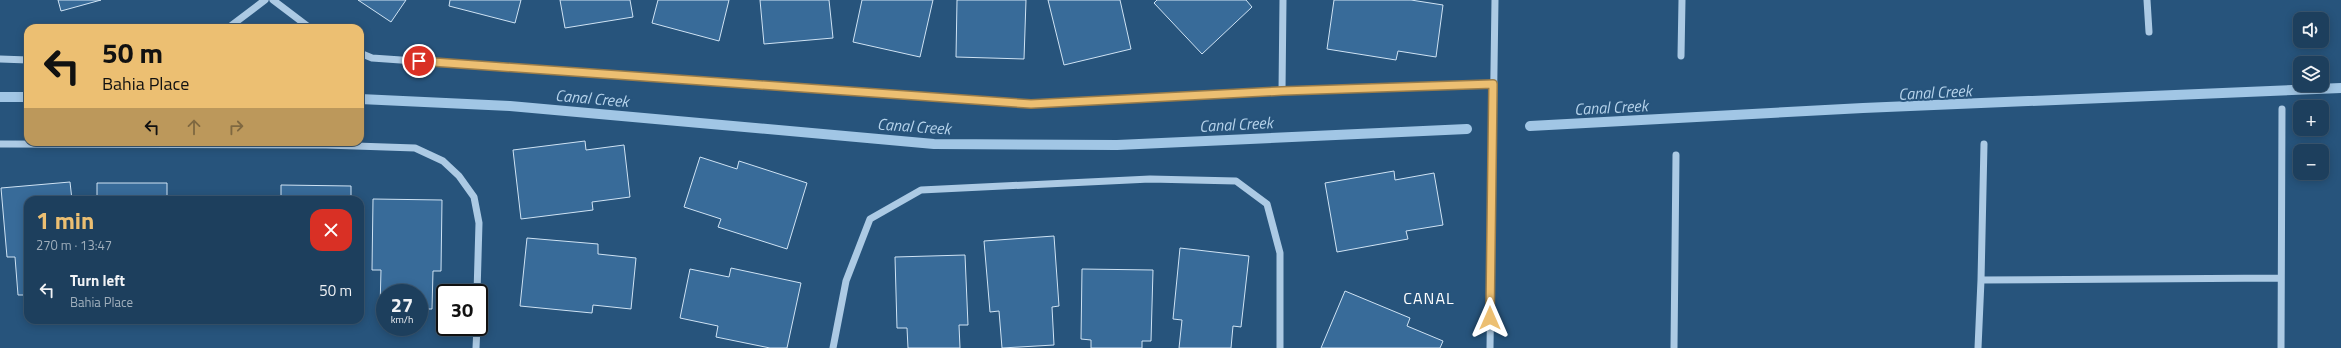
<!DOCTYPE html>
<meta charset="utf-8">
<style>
:root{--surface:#1d3f5d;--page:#254663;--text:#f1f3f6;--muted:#a0afbc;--line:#3b5872;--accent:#ecbf72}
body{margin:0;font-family:"Titillium Web",sans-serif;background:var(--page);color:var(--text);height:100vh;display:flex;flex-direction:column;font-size:15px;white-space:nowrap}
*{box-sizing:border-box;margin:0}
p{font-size:13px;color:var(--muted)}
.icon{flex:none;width:22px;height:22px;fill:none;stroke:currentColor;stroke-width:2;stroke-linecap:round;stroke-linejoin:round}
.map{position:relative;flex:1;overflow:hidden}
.side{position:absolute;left:24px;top:196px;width:340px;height:128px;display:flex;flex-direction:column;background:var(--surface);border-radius:12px;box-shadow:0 2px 10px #0003,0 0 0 1px var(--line)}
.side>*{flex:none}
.guide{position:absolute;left:24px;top:24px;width:340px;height:122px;border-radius:12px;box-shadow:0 2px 10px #0003,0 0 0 1px var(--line);background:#ecbf72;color:#111;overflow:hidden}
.controls{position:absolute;left:2293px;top:12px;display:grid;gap:8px}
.controls a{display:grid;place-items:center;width:36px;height:36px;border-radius:8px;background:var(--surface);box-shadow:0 2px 10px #0003,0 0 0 1px var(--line);font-size:20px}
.speed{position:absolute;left:376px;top:284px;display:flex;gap:8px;font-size:20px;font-weight:700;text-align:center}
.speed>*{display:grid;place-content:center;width:52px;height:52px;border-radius:50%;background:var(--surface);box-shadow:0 2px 10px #0003,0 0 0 1px var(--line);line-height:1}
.speed small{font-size:10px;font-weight:400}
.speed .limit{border:2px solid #111;border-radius:6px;background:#fff;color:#111}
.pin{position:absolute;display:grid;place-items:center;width:34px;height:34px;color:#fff;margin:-17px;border:2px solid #fff;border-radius:50%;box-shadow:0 1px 4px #0007}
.me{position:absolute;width:44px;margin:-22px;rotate:0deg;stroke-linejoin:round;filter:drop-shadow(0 0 3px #0008)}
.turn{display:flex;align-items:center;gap:14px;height:84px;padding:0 12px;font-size:18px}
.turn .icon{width:52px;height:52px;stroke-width:2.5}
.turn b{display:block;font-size:28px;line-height:34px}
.lanes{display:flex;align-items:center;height:38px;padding:0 12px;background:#0003;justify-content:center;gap:20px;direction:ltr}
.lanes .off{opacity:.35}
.round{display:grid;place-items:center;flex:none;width:42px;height:42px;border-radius:12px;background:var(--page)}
.summary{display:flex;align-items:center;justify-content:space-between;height:68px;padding:0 12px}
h1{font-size:24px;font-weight:700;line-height:30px;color:var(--accent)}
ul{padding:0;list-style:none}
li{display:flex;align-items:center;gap:12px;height:52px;padding:0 12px}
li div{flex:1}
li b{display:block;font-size:15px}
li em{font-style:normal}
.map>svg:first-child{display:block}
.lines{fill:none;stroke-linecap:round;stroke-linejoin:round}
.stream{stroke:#a1c6e5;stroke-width:10}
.building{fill:#386b99;stroke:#cfe3f4}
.minor{stroke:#accae4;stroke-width:7}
.route-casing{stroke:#997c4a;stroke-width:10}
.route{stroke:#ecbf72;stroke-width:7}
.labels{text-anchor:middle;stroke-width:4;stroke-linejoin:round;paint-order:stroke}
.water-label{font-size:16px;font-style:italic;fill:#b7d4ec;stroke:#27547c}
.neighbourhood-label{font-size:16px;letter-spacing:1px;fill:#fff;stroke:#27547c}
</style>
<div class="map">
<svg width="2341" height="348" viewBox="0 0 2341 348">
<rect width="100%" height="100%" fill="#27547c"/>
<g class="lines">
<path class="stream" d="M 0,97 L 28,97
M 360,99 L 510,106 L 934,144 L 1117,145 L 1467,129
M 1530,126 L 1863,108 L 2341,88"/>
</g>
<path class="building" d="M 58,0 L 101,0 L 61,11 Z
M 358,0 L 406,0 L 391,22 Z
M 450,0 L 521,0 L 515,23 L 449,6 Z
M 560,0 L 630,0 L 633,17 L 565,28 Z
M 658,0 L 729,0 L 719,41 L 652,23 Z
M 760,0 L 829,0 L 833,38 L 764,44 Z
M 862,0 L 933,0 L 920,57 L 853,42 Z
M 957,0 L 1026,0 L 1024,59 L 956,57 Z
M 1048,0 L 1120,0 L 1131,49 L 1064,65 Z
M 1157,0 L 1246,0 L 1252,7 L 1202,54 L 1154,3 Z
M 1334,0 L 1411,0 L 1443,5 L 1436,57 L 1398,51 L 1396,60 L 1327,49 Z
M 585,141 L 586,150 L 624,145 L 630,197 L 592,202 L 593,210 L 521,219 L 513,150 Z
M 700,157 L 737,169 L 739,161 L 807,183 L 787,249 L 718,227 L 721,219 L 684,207 Z
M 1394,171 L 1395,180 L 1434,173 L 1443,225 L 1406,231 L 1408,239 L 1337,252 L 1325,183 Z
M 70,182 L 72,200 L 28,200 L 28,295 L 18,295 L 15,257 L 7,257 L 1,188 Z
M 97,183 L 167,183 L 167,200 L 97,200 Z
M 281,185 L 351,186 L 351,200 L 281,200 Z
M 190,198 L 259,198 L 259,200 L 190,200 Z
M 373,199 L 442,200 L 441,271 L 433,271 L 432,309 L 419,309 L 419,293 L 385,293 L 385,309 L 380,308 L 381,270 L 372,270 Z
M 1054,236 L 1059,306 L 1052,307 L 1054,345 L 1002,348 L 999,311 L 990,312 L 984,241 Z
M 527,238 L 598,244 L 598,254 L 636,258 L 631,309 L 593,305 L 592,313 L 520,306 Z
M 1180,248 L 1249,256 L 1241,327 L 1233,326 L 1231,348 L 1179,348 L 1182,320 L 1173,319 Z
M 965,255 L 968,325 L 959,325 L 960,348 L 908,348 L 907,328 L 897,328 L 895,257 Z
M 731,268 L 801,283 L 787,348 L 770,348 L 716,337 L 718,326 L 680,318 L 690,269 L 729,277 Z
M 1082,269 L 1153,270 L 1151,341 L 1142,341 L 1142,348 L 1091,348 L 1091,340 L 1081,339 Z
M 1345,291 L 1410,318 L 1407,326 L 1443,341 L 1440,348 L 1321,348 Z"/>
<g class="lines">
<path class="minor" d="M 273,0 L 310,28
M 2147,0 L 2149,32
M 228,28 L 265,0
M 360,53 L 372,58 L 1031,104 L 1282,91 L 1493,84
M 1681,56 L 1682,0
M 0,59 L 28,60
M 1282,91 L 1283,0
M 0,144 L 326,145 L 415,148 L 443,161 L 459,176 L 474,197 L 479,223 L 477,293
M 1981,280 L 1984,144
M 476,348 L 477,327
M 833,348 L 846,281 L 870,219 L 921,190 L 1150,179 L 1236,181 L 1267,204 L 1280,253 L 1280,348
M 1490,348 L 1495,0
M 1674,348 L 1676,155
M 1978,348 L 1981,280 L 2280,278
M 2281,348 L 2282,109"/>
</g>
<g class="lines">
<g class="route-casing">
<path id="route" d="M 419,61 L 1031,104 L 1282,91 L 1493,84 L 1490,318"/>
</g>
<use href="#route" class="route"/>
</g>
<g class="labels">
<g class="water-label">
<text transform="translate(1935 92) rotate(-3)" y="6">Canal Creek</text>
<text transform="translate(592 98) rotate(5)" y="6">Canal Creek</text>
<text transform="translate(1611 107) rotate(-3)" y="6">Canal Creek</text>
<text transform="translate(1236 124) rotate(-3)" y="6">Canal Creek</text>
<text transform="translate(914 126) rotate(4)" y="6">Canal Creek</text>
</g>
<g class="neighbourhood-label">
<text x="1429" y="304">CANAL</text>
</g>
</g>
</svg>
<div class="controls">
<a><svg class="icon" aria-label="sound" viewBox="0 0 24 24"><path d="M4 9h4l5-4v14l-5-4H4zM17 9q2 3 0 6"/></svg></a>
<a><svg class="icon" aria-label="layers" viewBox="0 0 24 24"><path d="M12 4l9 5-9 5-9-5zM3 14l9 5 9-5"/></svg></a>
<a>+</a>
<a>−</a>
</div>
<div class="speed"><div>27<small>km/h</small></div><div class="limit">30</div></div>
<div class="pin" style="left:419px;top:61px;background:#d93025"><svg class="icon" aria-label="arrive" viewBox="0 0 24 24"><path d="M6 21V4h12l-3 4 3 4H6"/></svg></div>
<svg class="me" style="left:1490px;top:318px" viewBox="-20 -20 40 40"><path d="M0-17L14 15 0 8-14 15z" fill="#ecbf72" stroke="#fff" stroke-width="4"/></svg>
<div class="guide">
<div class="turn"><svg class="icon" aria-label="left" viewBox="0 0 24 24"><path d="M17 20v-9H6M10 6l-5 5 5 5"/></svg><div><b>50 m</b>Bahia Place</div></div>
<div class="lanes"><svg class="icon" aria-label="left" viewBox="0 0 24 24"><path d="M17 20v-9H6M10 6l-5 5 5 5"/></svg><svg class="icon off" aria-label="ahead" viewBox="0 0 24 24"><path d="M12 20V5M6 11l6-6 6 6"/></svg><svg class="icon off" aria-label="right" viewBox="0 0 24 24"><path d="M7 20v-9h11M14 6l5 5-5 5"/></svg></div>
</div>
<section class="side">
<div class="summary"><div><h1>1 min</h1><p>270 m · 13:47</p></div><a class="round" style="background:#d93025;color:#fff"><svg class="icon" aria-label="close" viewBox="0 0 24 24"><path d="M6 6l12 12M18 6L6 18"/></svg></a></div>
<ul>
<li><svg class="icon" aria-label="left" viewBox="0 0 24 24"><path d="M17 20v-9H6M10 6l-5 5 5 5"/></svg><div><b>Turn left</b><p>Bahia Place</p></div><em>50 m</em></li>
</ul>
</section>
</div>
